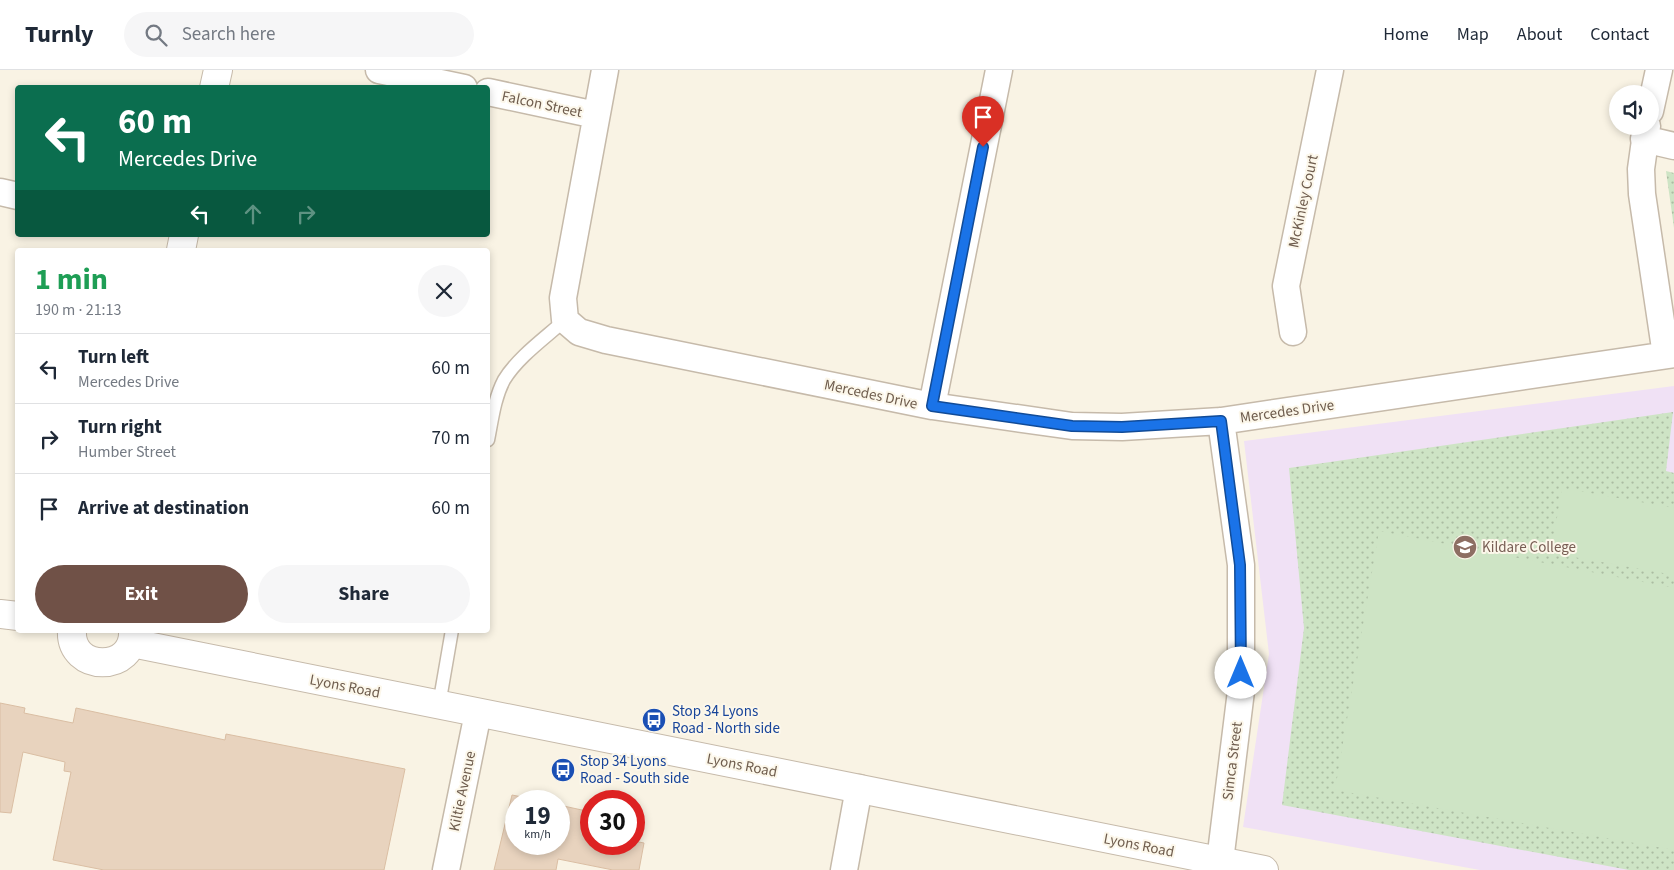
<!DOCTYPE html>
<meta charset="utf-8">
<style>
:root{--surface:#fff;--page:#f6f6f7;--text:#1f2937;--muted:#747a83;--line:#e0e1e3;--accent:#705147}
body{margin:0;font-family:"Source Sans 3",sans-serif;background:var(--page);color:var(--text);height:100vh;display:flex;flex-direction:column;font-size:19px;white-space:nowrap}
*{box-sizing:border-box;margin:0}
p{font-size:16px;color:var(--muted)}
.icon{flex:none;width:28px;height:28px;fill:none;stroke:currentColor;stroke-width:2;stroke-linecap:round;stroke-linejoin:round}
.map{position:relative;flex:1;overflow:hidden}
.sheet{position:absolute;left:15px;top:178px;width:475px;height:385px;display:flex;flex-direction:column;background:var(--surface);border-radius:5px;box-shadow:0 2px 8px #0003}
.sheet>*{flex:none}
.top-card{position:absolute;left:15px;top:15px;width:475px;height:152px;border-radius:5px;box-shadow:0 2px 8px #0003;background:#0b6e4f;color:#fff;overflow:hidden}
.buttons{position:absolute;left:1609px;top:15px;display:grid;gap:10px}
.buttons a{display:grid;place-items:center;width:50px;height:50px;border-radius:50%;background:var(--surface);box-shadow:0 2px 8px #0003;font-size:25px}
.speed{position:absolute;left:505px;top:720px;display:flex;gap:10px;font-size:25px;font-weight:700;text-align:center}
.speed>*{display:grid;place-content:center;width:65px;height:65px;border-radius:50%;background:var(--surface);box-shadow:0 2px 8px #0003;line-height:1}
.speed small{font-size:12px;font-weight:400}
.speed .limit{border:8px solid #d22;background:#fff;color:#111}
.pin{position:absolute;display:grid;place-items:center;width:42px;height:42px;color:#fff;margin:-51px -21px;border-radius:50% 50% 50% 0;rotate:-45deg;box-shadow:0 0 5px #0007}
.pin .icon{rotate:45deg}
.me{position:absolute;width:55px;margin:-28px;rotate:0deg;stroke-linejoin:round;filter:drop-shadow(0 0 4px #0008)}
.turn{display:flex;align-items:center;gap:18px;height:105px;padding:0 20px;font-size:22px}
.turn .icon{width:65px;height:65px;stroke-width:2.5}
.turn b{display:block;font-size:35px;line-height:42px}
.lanes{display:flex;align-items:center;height:48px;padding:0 20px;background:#0003;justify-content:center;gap:25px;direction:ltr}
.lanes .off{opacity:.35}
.round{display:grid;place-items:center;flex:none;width:52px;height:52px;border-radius:26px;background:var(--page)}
.overview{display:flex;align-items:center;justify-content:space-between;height:85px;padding:0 20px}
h1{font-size:30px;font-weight:700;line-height:38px;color:#1e9e55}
.cta{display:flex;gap:10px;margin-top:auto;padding:10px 20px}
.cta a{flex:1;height:58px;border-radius:30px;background:var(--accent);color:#fff;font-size:20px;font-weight:700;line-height:58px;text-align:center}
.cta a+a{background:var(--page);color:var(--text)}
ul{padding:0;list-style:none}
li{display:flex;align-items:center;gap:15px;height:70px;padding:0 20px;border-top:1px solid var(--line)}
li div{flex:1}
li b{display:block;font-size:19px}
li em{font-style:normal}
header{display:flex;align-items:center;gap:30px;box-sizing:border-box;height:70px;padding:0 25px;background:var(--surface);border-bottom:1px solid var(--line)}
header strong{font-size:24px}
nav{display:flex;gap:28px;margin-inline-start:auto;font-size:18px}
.search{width:350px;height:45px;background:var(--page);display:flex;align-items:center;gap:12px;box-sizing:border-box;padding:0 18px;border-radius:28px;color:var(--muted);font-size:19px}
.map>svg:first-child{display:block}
.education{fill:#f0e1f5}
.park{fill:url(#park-dots)}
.pitch{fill:#cee4c5}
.building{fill:#e8d3be;stroke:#dabea3}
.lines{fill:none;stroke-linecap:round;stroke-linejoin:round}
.service-casing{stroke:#c6baaa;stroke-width:15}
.minor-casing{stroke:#c6baaa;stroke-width:29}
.tertiary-casing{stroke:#c6baaa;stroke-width:30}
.service{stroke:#fff;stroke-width:12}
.minor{stroke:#fff;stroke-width:26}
.tertiary{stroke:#fff;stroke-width:28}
.route-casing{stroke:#114b97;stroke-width:12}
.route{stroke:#1a73e8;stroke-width:9}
.labels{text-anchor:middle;stroke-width:4;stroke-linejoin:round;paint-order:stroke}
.street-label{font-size:15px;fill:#6e5c4d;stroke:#fcf7ea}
.education-label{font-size:15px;fill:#785e54;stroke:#fcf7ea;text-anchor:start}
.transit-label{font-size:15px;fill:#164399;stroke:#fcf7ea;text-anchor:start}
</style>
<header>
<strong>Turnly</strong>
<div class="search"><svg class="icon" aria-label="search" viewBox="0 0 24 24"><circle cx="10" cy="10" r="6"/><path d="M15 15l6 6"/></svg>Search here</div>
<nav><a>Home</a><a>Map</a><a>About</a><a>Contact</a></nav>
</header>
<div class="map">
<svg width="1674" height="800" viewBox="0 0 1674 800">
<defs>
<pattern id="park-dots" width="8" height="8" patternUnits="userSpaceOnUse" patternTransform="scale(1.25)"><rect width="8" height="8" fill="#cee4c5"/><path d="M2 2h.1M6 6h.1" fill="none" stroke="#abbca2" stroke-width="1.8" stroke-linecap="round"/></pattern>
</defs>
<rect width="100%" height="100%" fill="#f9f3e4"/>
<path class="education" d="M 1674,316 L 1674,800 L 1480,800 L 1243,757 L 1269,584 L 1244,371 Z"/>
<path class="park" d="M 1666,101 L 1674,103 L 1674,158 Z
M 1673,342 L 1666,401 L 1674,403 L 1674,800 L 1629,800 L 1282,735 L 1304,558 L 1289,398 Z"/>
<path class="pitch" d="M 1562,418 L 1674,438 L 1674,505 L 1551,483 Z
M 1379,461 L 1674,518 L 1674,780 L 1335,720 Z"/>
<path class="building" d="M 0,633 L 25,638 L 24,643 L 73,653 L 76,638 L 225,670 L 226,664 L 405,699 L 384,800 L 104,800 L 53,790 L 71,702 L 64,701 L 65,692 L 23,682 L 11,743 L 0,742 Z
M 512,725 L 542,731 L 516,731 L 516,774 L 559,774 L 559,735 L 591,742 L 591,774 L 634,774 L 634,771 L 644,773 L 639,800 L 613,800 L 558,789 L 556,800 L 494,800 Z"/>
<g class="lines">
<g class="service-casing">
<path id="service" d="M 488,370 C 492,351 494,329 504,310 C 518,287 545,268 565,250
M 439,635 L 452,560"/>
</g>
<g class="minor-casing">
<path id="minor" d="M 379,0 L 464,18
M 605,0 L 563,228 L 565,250 L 579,262 L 606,270 L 932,336 L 1072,356 L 1122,357 L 1221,351 L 1674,284
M 488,22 L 596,45
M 1650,41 L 1659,0
M 1647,56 L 1641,99 L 1642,124 L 1666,285
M 1644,69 L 1674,76
M 0,122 L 18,126
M 1293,262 L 1286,216 L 1330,0
M 932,336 L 999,0
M 1220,791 L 1241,621 L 1241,495 L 1221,351
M 446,800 L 478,643
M 844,800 L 859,718"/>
</g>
<g class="tertiary-casing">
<path id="tertiary" d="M 214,18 L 218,0
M 181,180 L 184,165
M 0,544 L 18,546
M 72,560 C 69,603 136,603 133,560
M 132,573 L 1264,800"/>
</g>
<use href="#service" class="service"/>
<use href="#minor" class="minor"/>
<use href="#tertiary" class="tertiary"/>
</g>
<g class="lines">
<g class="route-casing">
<path id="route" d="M 983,77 L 932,336 L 1072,356 L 1122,357 L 1221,351 L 1240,495 L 1241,603"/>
</g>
<use href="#route" class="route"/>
</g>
<defs>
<g id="school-disc" transform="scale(1.25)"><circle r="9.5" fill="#8d6e63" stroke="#fcf7ea"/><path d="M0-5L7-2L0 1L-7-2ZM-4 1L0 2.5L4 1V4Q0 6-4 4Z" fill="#fff"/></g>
<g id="bus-disc" transform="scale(1.25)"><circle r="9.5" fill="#1a4fb4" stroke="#fcf7ea"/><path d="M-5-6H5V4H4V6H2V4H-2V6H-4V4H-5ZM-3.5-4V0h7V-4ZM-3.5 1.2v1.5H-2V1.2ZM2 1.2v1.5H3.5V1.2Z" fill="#fff"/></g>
</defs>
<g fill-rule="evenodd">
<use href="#school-disc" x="1465" y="477"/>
<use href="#bus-disc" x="654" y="650"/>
<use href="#bus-disc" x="563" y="700"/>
</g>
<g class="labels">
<g class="street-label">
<text transform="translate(542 34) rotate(12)" y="5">Falcon Street</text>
<text transform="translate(1303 131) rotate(-78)" y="5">McKinley Court</text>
<text transform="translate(871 324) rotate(12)" y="5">Mercedes Drive</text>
<text transform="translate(1287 341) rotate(-8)" y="5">Mercedes Drive</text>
<text transform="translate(345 616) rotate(11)" y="5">Lyons Road</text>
<text transform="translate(1232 691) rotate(-83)" y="5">Simca Street</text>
<text transform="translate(742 695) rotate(11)" y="5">Lyons Road</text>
<text transform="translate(462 721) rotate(-78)" y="5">Kiltie Avenue</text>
<text transform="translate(1139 775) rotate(11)" y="5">Lyons Road</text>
</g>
<g class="education-label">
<text x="1482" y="482">Kildare College</text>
</g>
<g class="transit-label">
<text x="672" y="646">Stop 34 Lyons<tspan x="672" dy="17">Road - North side</tspan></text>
<text x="580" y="696">Stop 34 Lyons<tspan x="580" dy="17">Road - South side</tspan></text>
</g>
</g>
</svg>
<div class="buttons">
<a><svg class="icon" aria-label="sound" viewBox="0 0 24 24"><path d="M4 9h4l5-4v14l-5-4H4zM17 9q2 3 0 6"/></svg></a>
</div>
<div class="speed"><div>19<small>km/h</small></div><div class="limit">30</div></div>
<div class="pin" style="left:983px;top:77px;background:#d93025"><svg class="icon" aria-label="arrive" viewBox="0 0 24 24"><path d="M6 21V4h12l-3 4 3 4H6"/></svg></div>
<svg class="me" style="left:1241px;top:603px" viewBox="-20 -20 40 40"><circle r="19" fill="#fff"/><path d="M0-13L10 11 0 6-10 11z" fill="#1a73e8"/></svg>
<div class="top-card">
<div class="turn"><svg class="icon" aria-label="left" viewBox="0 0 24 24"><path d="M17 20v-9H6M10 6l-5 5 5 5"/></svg><div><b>60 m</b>Mercedes Drive</div></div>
<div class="lanes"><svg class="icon" aria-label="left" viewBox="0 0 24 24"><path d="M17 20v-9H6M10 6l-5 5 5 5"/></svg><svg class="icon off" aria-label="ahead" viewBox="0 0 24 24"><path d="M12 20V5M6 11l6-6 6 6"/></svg><svg class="icon off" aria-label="right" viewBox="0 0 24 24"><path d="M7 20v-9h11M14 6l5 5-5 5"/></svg></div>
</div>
<section class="sheet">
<div class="overview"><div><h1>1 min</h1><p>190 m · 21:13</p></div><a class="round"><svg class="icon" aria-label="close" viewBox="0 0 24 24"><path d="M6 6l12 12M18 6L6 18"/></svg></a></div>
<ul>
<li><svg class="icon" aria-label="left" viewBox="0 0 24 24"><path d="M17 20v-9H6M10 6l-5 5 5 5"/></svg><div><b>Turn left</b><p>Mercedes Drive</p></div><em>60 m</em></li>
<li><svg class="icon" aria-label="right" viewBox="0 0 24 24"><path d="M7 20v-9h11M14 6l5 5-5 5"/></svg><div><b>Turn right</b><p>Humber Street</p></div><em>70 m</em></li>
<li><svg class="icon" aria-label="arrive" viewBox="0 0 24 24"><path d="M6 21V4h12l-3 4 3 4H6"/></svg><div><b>Arrive at destination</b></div><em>60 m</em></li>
</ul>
<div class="cta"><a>Exit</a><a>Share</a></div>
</section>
</div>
